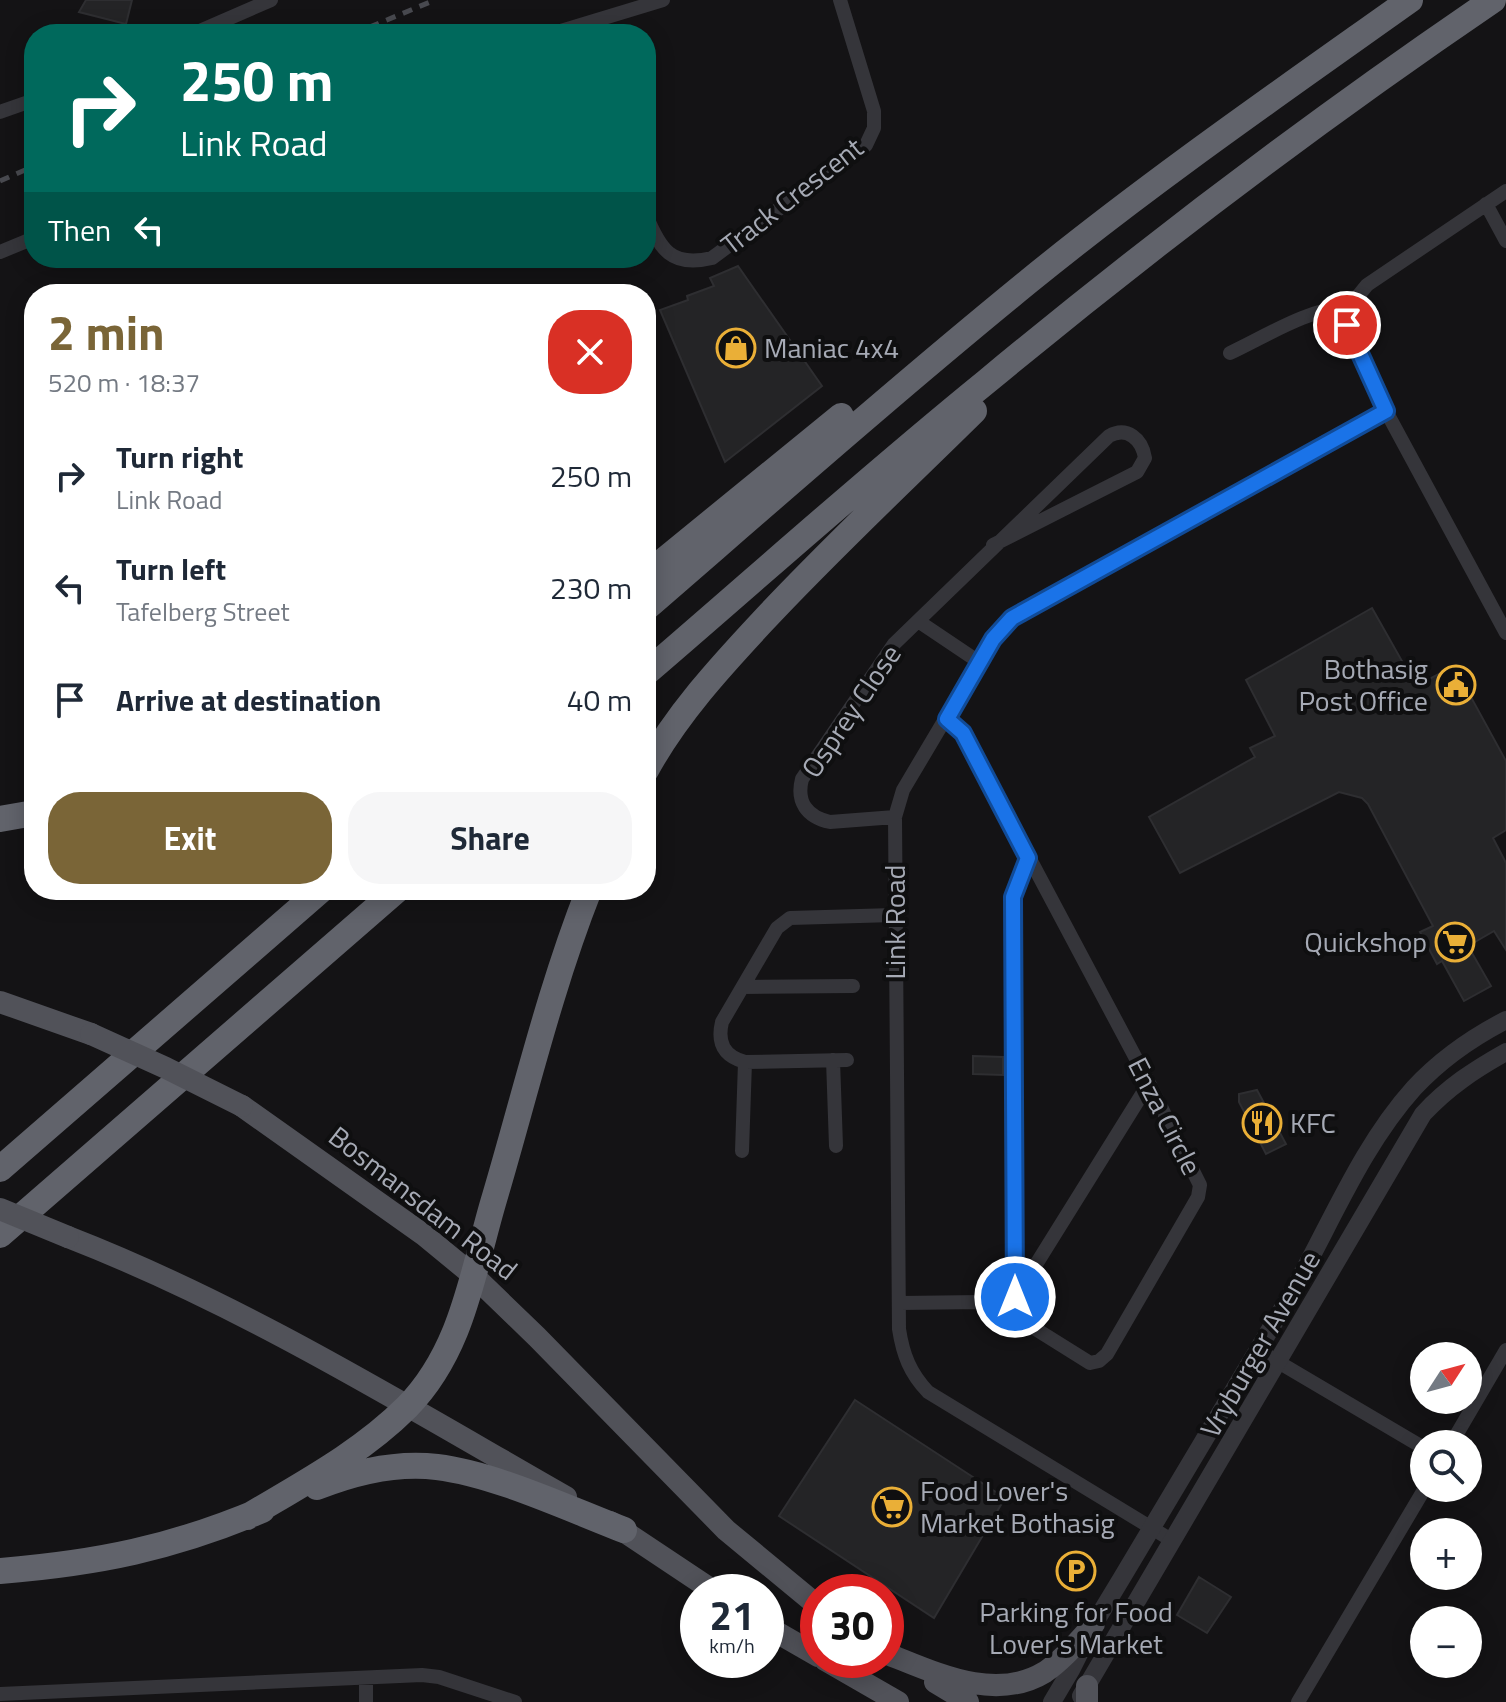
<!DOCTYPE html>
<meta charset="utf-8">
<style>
:root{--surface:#fff;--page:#f6f6f7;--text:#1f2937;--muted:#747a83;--accent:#7a6537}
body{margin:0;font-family:"Titillium Web",sans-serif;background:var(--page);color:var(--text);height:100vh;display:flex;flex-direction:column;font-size:30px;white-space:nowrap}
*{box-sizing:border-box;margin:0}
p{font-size:26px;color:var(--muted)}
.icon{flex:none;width:44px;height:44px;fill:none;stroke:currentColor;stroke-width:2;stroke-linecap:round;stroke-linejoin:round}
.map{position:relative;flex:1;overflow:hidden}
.sheet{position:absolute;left:24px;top:284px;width:632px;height:616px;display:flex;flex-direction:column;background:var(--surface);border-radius:32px;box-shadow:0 4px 20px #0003}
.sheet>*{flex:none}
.hud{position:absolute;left:24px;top:24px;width:632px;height:244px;border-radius:32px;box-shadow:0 4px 20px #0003;background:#00695c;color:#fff;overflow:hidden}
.needle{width:52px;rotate:54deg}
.buttons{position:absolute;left:1410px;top:1342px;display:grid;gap:16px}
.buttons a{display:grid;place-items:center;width:72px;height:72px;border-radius:50%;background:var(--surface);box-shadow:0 4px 20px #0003;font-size:40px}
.speed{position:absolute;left:680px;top:1574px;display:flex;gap:16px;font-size:40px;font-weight:700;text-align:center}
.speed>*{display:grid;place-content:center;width:104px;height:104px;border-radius:50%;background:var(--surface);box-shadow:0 4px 20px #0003;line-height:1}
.speed small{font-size:20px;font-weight:400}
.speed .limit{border:12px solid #d22;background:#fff;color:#111}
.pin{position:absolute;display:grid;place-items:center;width:68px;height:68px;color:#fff;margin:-34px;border:4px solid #fff;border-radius:50%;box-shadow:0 2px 8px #0007}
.me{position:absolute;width:88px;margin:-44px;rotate:0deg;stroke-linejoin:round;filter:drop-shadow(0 0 6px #0008)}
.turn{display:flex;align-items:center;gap:28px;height:168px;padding:0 24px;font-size:36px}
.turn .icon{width:104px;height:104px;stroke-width:2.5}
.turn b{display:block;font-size:56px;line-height:68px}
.then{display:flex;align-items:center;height:76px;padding:0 24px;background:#0003;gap:16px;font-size:30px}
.round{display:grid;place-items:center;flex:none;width:84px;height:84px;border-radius:32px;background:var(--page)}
.overview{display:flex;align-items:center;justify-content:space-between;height:136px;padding:0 24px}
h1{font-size:48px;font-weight:700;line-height:60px;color:var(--accent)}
.action{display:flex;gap:16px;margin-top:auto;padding:16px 24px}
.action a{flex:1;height:92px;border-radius:32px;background:var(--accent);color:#fff;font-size:32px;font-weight:700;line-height:92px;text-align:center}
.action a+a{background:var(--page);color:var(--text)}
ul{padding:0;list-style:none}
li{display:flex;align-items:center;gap:24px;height:112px;padding:0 24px}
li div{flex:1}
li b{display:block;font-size:30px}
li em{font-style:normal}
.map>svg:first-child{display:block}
.building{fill:#242426;stroke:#2e2e31;stroke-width:2}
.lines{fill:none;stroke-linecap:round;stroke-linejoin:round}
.minor{stroke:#35353a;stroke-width:14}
.tertiary{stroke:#35353a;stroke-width:18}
.primary{stroke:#515259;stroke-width:22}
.motorway{stroke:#61636b;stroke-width:26}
.rail{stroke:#48494f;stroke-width:5;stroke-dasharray:10 8;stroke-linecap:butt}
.primary-bridge{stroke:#515259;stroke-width:22}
.route-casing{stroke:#114b97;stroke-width:20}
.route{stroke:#1a73e8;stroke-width:14}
.labels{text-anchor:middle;stroke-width:8;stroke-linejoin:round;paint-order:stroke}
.street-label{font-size:28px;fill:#a6aab5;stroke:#0f0f10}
.poi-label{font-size:28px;fill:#a6aab5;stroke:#0f0f10;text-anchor:start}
</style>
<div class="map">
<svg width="1506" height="1702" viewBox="0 0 1506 1702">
<rect width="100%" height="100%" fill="#141315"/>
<path class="building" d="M 86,0 L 132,0 L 126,24 L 79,12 Z
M 738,266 L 822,386 L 725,462 L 660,310 L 688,300 L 687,296 L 714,286 L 710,278 Z
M 1372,608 L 1416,686 L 1454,666 L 1506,761 L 1506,830 L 1493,838 L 1506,863 L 1506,950 L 1494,931 L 1468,946 L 1491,986 L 1464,1001 L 1442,961 L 1437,964 L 1420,932 L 1433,926 L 1368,804 L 1362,798 L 1339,792 L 1180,873 L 1149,817 L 1255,757 L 1250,748 L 1275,736 L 1246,680 Z
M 973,1056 L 1003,1057 L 1003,1075 L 973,1074 Z
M 1257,1090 L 1286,1144 L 1266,1154 L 1239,1102 L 1239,1094 Z
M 855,1400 L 1005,1498 L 934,1618 L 779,1516 Z
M 1199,1577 L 1231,1597 L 1207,1633 L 1177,1615 Z"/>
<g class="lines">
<path class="minor" d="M 193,34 L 271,0
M 551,34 L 663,0
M 0,112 L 34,100
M 1506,191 L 1367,285 L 1350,306 L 1347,325 L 1354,344 L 1386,411 L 1506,633
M 1486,204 L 1506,241
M 646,215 C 660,249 671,268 712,258 L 866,145 L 874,128 L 874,111 L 840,0
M 0,252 L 34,238
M 1230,353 C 1268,335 1308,309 1350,306
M 918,621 L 979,662
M 947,719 L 963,733 L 1149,1083 L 1200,1185 L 1198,1197 L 1107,1354 L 1099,1361 L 1090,1363 L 1007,1311
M 895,817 L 830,822 C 807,817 796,802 802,779 L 894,644 L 1109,436 C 1127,426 1142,439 1145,458 L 1137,472 L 993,545
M 743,987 L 853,986
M 833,1060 L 836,1146
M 847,1060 L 745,1062 C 724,1056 717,1043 722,1022 L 777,928 L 790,918 L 894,915
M 742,1151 L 745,1062
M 1015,1297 L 1013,897 L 1028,858
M 900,1303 L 981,1302 L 1007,1311 L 1149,1083
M 1258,1350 L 1424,1448
M 1451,1444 L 1506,1350
M 1173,1541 L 928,1392 C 910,1373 903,1355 899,1329 L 895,817 L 903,790 L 979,662 L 1005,623 L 1386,411
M 0,1694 L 422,1675 L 439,1677 L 515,1702
M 366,1702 L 366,1678
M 1298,1702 L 1425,1488"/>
<path class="tertiary" d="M 1081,1696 L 1423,1114 C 1448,1087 1474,1070 1506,1052
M 1052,1702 L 1071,1670 L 1094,1624 C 1159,1517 1222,1409 1287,1301 C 1328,1231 1359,1149 1414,1088 C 1440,1060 1473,1037 1506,1020"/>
<path class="primary" d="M 0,1002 L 91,1034
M 242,1106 L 424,1235 L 475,1277 L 537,1337 L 726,1530 L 818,1606
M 68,1237 C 243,1305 403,1404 566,1497
M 610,1522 L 715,1592
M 766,1626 L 818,1656
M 890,1655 C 938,1674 996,1702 1045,1672 C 1064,1659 1078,1641 1094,1624
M 825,1660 L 898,1702
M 935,1682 L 968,1702
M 1087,1702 L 1087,1686"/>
<path class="motorway" d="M 646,575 L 841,416
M 646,608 C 773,498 899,387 1029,281 C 1152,181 1282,91 1410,0
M 646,673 C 759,576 870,476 986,382 C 1149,247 1318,119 1493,0
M 646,770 C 676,715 720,667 762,622 C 830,549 903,481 974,411
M 0,819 L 34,813
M 0,1169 L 321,890
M 0,1235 L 397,890
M 317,1487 C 355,1472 396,1462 437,1467 C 495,1474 569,1509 624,1530
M 247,1517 C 302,1484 361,1453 407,1407 C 462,1351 472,1275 493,1203 C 524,1099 549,991 589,890
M 0,1571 C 98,1563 172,1548 262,1510"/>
<path class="rail" d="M 353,34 L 435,0
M 0,181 L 34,166"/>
<path class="primary-bridge" d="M 91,1034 L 166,1068 L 242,1106
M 0,1209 L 68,1237"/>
</g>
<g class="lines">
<g class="route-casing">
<path id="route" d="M 1015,1297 L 1013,897 L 1028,858 L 963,733 L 947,719 L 993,639 L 1012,618 L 1386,411 L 1347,325"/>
</g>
<use href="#route" class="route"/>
</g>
<defs>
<g id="shop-ring" transform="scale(2)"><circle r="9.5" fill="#0f0f10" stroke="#eaaf37" stroke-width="1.5"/><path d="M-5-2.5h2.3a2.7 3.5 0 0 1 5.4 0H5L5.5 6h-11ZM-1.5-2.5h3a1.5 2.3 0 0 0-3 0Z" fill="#eaaf37"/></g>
<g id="civic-ring" transform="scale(2)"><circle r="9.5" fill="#0f0f10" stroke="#eaaf37" stroke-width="1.5"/><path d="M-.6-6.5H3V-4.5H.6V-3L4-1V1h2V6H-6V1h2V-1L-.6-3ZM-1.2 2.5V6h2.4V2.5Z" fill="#eaaf37"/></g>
<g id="supermarket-ring" transform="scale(2)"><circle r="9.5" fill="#0f0f10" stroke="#eaaf37" stroke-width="1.5"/><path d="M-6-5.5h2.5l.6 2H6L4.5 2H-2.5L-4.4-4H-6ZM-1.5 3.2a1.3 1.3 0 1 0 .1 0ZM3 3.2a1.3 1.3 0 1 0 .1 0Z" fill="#eaaf37"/></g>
<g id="restaurant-ring" transform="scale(2)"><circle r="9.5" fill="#0f0f10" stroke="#eaaf37" stroke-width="1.5"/><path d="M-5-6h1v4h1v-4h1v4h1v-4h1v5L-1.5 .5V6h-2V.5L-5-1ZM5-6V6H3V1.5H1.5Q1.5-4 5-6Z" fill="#eaaf37"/></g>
<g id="parking-ring" transform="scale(2)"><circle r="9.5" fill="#0f0f10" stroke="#eaaf37" stroke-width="1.5"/><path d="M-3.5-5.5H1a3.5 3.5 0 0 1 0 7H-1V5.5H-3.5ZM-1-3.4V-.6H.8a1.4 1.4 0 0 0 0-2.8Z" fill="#eaaf37"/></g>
</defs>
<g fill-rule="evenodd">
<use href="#shop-ring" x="736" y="348"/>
<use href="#civic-ring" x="1456" y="685"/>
<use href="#supermarket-ring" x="1455" y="942"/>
<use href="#restaurant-ring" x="1262" y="1123"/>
<use href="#supermarket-ring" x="892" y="1507"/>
<use href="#parking-ring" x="1076" y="1571"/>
</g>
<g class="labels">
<g class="street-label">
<text transform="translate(792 196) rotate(-38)" y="10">Track Crescent</text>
<text transform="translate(851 711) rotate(-56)" y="10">Osprey Close</text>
<text transform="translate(895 922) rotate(-90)" y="10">Link Road</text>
<text transform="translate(1165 1116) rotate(63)" y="10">Enza Circle</text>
<text transform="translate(423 1203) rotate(38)" y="10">Bosmansdam Road</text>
<text transform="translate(1260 1344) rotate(-60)" y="10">Vryburger Avenue</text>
</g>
<g class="poi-label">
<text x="764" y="358">Maniac 4x4</text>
<text x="1428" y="679" text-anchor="end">Bothasig<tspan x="1428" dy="32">Post Office</tspan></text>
<text x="1427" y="952" text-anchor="end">Quickshop</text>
<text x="1290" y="1133">KFC</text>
<text x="920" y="1501">Food Lover's<tspan x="920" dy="32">Market Bothasig</tspan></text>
<text x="1076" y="1622" text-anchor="middle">Parking for Food<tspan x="1076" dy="32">Lover's Market</tspan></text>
</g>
</g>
</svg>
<div class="buttons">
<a><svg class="needle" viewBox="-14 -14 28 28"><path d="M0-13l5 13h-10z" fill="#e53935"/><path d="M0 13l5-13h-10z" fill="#747a83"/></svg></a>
<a><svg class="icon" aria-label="search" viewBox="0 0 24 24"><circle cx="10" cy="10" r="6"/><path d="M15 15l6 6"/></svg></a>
<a>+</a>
<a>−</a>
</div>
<div class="speed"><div>21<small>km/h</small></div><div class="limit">30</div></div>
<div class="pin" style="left:1347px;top:325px;background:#d93025"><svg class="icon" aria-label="arrive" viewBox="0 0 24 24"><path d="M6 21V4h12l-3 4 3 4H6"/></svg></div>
<svg class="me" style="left:1015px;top:1297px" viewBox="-20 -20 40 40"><circle r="17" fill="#1a73e8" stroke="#fff" stroke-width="3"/><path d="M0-11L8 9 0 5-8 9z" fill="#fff"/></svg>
<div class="hud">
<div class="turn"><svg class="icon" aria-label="right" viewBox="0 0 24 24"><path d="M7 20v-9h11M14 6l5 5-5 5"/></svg><div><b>250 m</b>Link Road</div></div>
<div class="then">Then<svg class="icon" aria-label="left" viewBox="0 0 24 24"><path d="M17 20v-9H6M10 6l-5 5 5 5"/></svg></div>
</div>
<section class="sheet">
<div class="overview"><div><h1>2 min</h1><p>520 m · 18:37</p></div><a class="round" style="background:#d93025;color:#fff"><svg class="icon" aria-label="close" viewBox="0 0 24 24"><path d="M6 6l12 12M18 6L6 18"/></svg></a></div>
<ul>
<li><svg class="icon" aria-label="right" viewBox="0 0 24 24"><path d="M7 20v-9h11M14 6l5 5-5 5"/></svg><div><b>Turn right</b><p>Link Road</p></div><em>250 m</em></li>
<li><svg class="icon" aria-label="left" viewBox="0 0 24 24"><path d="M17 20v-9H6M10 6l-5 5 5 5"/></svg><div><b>Turn left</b><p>Tafelberg Street</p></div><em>230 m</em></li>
<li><svg class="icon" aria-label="arrive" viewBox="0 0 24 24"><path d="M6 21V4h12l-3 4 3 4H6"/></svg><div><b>Arrive at destination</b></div><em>40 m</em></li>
</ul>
<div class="action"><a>Exit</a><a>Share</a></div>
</section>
</div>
